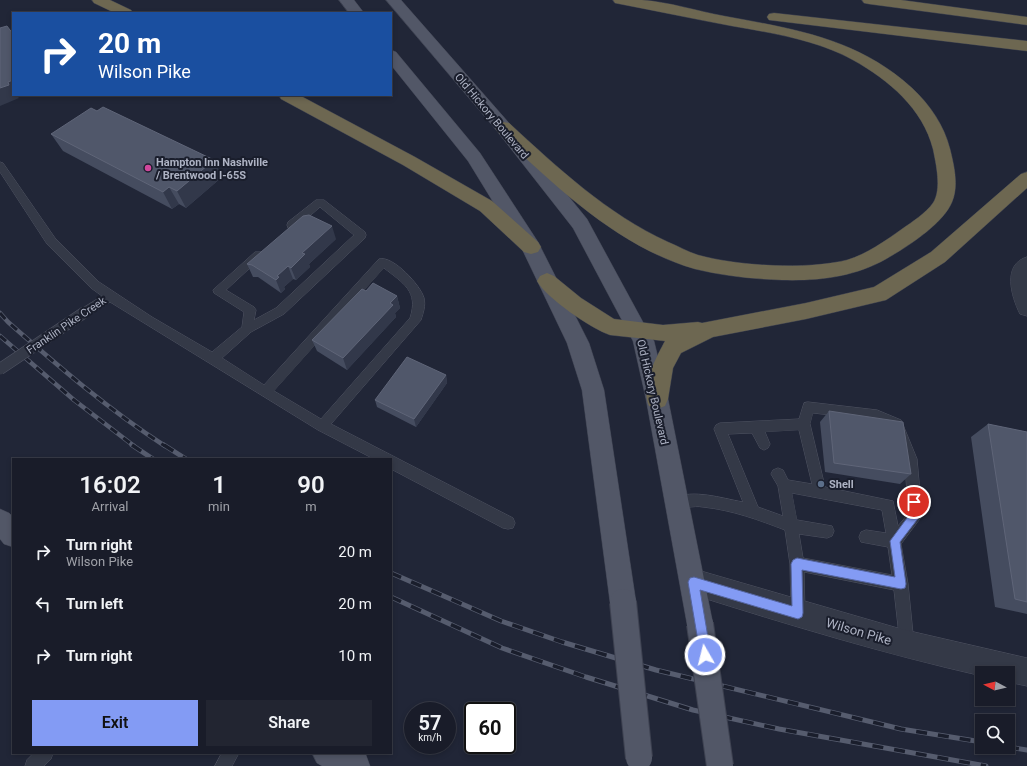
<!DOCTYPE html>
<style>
:root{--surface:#191c29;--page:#222531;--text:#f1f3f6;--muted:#9fa1a8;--line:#373a46;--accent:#839bf4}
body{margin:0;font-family:Roboto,sans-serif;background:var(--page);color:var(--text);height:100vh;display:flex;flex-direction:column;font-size:15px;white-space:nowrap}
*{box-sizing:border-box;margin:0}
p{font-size:13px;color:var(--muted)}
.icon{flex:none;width:22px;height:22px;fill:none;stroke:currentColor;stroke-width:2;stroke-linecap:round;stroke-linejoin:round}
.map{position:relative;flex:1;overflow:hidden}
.details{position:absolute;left:12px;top:458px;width:380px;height:296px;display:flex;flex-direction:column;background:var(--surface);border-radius:0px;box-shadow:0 2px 6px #0003,0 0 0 1px var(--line)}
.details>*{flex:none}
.hud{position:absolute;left:12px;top:12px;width:380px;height:84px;border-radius:0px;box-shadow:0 2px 6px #0003,0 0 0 1px var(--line);background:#1a4fa0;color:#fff;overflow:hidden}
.needle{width:26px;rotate:277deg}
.tools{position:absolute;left:975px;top:666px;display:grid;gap:8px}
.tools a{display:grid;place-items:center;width:40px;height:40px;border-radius:0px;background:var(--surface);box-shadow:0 2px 6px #0003,0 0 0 1px var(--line);font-size:20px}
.speed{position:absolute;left:404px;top:702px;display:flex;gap:8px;font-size:20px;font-weight:700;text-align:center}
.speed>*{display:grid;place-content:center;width:52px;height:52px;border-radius:50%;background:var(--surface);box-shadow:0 2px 6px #0003,0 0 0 1px var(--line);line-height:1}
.speed small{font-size:10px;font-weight:400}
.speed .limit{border:2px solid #111;border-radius:6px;background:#fff;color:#111}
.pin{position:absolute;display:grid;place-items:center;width:34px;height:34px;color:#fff;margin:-17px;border:2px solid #fff;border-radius:50%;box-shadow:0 1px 4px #0007}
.me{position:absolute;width:44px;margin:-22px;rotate:352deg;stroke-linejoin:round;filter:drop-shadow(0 0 3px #0008)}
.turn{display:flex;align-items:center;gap:14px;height:84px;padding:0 20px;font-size:18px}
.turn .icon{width:52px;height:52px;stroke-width:2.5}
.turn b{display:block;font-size:28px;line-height:34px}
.eta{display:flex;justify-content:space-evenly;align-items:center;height:68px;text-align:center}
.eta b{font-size:24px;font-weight:600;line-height:28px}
.action{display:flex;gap:8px;margin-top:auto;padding:8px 20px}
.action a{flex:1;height:46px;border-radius:0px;background:var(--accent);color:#111;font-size:16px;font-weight:600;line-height:46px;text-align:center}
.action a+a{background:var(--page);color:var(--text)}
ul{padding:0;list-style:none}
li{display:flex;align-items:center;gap:12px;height:52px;padding:0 20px}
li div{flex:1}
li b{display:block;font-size:15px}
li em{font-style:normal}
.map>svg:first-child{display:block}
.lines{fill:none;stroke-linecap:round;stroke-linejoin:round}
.service-casing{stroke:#4f5362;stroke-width:1}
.minor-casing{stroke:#4f5362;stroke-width:1}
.primary-casing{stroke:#3e4251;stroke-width:1}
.motorway-casing{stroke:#3c404f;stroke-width:1}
.service{fill:#343947;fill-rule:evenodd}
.minor{fill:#343947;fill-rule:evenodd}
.primary{fill:#525767;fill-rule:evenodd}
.motorway{fill:#6d6751;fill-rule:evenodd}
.rail-far1-casing{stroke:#565c6e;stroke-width:4.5}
.rail-casing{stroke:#565c6e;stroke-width:5}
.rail-far1{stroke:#1a1e2c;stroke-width:3;stroke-dasharray:8;stroke-linecap:butt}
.rail{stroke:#1a1e2c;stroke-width:3.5;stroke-dasharray:11;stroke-linecap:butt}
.service-bridge-casing{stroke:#4f5362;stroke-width:12;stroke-linecap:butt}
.primary-bridge-casing{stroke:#3e4251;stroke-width:28;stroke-linecap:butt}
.service-bridge{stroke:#343947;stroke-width:11}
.primary-bridge{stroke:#525767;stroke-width:26}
.wall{fill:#454c5f}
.shaded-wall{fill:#32384a}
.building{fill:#50576a;stroke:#5f6578}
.route{fill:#839bf4;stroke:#55659f}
.hotel-dot{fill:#d1479c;stroke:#1a1e2c;stroke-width:1.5}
.service-dot{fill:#5c6f8a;stroke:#1a1e2c;stroke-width:1.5}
.labels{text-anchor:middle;stroke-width:4;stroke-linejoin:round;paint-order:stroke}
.street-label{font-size:11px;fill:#aeb3c4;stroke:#1a1e2c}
.poi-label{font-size:11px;font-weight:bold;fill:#aeb3c4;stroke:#1a1e2c;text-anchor:start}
.near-street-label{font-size:13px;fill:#aeb3c4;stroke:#1a1e2c}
</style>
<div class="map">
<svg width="1027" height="766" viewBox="0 0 1027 766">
<rect width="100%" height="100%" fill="#212637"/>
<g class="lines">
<g class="service-casing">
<path id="service" d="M 0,162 L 3,163 L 55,238 L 99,282 L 152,317 L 212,352 L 242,327 L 244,312 L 214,293 L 213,290 L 255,252 L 263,252 L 264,255 L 226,290 L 254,307 L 256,310 L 254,320 L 276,308 L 354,235 L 320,207 L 296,228 L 288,228 L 287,225 L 288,222 L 316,200 L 324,200 L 365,232 L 366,235 L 365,238 L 284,314 L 251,332 L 222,358 L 264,385 L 379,259 C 393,255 421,286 424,298 C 426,306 423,313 421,320 L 331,424 L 513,518 L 515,523 L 513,528 L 508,529 L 503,528 L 391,469 L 391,459 L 374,459 L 318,430 L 110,302 L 89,315 L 85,316 L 81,315 L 79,312 L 81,309 L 102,296 L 91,288 L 47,244 L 0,172 ZM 384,268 C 403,283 419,291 410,318 L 321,419 L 274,391 Z
M 808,402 L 877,410 L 901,420 L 917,459 L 922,516 L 901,544 L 908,584 L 914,644 L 912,649 L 907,651 L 902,649 L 900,644 L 894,590 L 804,572 L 805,613 L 803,618 L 798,620 L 793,618 L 791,613 L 790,564 L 785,530 C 759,520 732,510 703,507 C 693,505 682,510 672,506 L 670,502 L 672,498 C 695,489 720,498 743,502 L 714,429 L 716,425 L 720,423 L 799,419 L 804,403 ZM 813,413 L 876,420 L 892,428 L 905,459 L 908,514 L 898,526 L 893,501 L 825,487 L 810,424 ZM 799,430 L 812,484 L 788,480 L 783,470 L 778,468 L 773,470 L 771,474 L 778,486 L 783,516 L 758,507 L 728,434 L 752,433 L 760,448 L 764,450 L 768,448 L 770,444 L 765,432 ZM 792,493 L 882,510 L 886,533 L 866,530 L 861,532 L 859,537 L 861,542 L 888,547 L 892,575 L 803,558 L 799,534 L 827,538 L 832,536 L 834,531 L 832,526 L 797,520 Z
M 34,753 L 53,753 L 51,759 L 44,766 L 25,766 L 27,760 Z
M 222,753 L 239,753 L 232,766 L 215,766 Z"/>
</g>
<g class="minor-casing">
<path id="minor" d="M 1027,257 L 1027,316 L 1020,314 C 1011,296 1002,264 1027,257 Z
M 694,569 L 901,629 L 1027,658 L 1027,686 L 1008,682 L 1008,673 L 982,673 L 982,676 C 885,654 789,625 694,595 L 685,591 L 681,582 L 685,573 Z"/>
</g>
<g class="primary-casing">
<path id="primary" d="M 339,0 L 354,0 L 364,13 L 349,13 Z
M 386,0 L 401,0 L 509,123 L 587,219 L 650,335 L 654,341 L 668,399 L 713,624 L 710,634 L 700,637 L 690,634 L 687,624 L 646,399 L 633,341 L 573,228 L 497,131 Z
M 391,50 L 396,52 L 480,153 L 538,242 L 589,343 L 604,390 L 636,602 L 632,611 L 623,615 L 614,611 L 610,602 L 582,390 L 567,343 L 522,249 L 468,161 L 391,65 Z
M 0,509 L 9,513 L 13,517 L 13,547 L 4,544 L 0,539 Z
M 312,753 L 360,753 L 366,755 L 370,766 L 322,766 L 317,763 Z"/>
</g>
<g class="motorway-casing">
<path id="motorway" d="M 92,0 L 110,0 L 131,10 L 133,13 L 115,13 L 94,3 Z
M 613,0 C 623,0 633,0 642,0 C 669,2 697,11 724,16 C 794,29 857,38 912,88 C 930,105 944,125 950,149 C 954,165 959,186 952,202 C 943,224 907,247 886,259 C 854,277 819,281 782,280 C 753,279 724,276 695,269 C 618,247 554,185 497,131 L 495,127 L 497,123 L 503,122 L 509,123 C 558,168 607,214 668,242 C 678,246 688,252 698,255 C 738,266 806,270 847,260 C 867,254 885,241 902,229 C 912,222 926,213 933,203 C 942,189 936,164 933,149 C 923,109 889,80 853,60 C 817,40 772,33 732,26 C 694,19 657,11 620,4 L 615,3 Z
M 862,0 L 901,0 L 1027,17 L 1027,25 L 869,4 L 864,3 Z
M 774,13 L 1027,41 L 1027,51 L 769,20 L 767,17 L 769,14 Z
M 279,95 L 299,95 L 415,157 L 492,201 L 538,242 L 541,247 L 538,252 L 531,254 L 524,252 L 480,211 L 403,165 L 281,99 Z
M 1027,172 L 1027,188 L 945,262 L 886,300 L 806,319 L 713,337 L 681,353 L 673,368 L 668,399 L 665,406 L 657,409 L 649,406 C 640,387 656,358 665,341 L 610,335 C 592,329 546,298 537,281 L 540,276 L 547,273 L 554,276 L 581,298 L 614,319 L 663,325 L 698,322 L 702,323 L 806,303 L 874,287 L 931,252 L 1021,174 Z"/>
</g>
<use href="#service" class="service"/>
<use href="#minor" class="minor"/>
<use href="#primary" class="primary"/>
<use href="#motorway" class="motorway"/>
<g class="rail-far1-casing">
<path id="rail-far1" d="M 0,313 L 8,322 C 58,366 109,410 165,446
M 0,336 L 74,400 L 134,446"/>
</g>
<g class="rail-casing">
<path id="rail" d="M 132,445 L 153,459
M 164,445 L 186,459
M 391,573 L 501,621 L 562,642 L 656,670 L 901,729 L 982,742
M 391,597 L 502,648 L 586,677 L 693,710 L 779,729 L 986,766
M 1008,747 L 1027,750"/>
</g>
<use href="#rail-far1" class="rail-far1"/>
<use href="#rail" class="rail"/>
<g class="service-bridge-casing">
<path id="service-bridge" d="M 0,369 L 85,312"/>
</g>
<g class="primary-bridge-casing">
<path id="primary-bridge" d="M 623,602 L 639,758
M 700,624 L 720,766"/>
</g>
<use href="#service-bridge" class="service-bridge"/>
<use href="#primary-bridge" class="primary-bridge"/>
</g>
<path class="wall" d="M 97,111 L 214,160 L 222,177 L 186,208 L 179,204 L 172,209 L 63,151 L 51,134 Z
M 336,239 L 309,264 L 310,267 L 296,280 L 293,279 L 284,287 L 285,289 L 281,293 L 258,277 L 253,277 L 247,264 Z
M 366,291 L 397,296 L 400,308 L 395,313 L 396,317 L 347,370 L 317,351 L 312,340 Z
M 446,375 L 447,383 L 416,427 L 377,407 L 375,400 Z
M 829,411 L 911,474 L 900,484 L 825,472 L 820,422 Z
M 988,424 L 1027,432 L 1027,614 L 995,607 L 971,437 Z"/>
<path class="shaded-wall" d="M 13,80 L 13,95 L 19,95 L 17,96 L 19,98 L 0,106 L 0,88 L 8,82 Z
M 214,160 L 222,177 L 186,208 L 177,191 Z
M 169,187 L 179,204 L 172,209 L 163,192 Z
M 332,226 L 336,239 L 309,264 L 310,267 L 296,280 L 291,268 L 302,253 Z
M 288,266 L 293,279 L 284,287 L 285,289 L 281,293 L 276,280 L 277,276 Z
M 397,296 L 400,308 L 395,313 L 396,317 L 347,370 L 343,358 Z
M 446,375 L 447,383 L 416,427 L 414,419 Z"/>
<path class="building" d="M 7,26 L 13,34 L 13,80 L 8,82 L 9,85 L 0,88 L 0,28 Z
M 103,107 L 214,160 L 177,191 L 169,187 L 163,192 L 51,134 L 91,108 L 97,111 Z
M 309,215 L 332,226 L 302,253 L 305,254 L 291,268 L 288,266 L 277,276 L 279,277 L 276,280 L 252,265 L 247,264 L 303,216 Z
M 373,283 L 397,296 L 390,303 L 393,305 L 343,358 L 312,340 L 362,289 L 366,291 Z
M 407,357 L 446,375 L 414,419 L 375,400 Z
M 829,411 L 903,422 L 911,474 L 834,463 Z
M 988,424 L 1027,432 L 1027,602 L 1015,599 Z"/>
<path class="route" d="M 914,497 L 918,498 L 920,516 L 900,542 L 906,584 L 905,588 L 901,589 L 802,570 L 803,613 L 802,617 L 798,619 L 700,590 L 711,655 L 709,659 L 705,661 L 701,659 L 688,582 L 690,578 L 694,577 L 792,606 L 791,564 L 793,560 L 797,558 L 895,577 L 890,541 L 910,514 L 909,502 L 911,498 Z"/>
<circle class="hotel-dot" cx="148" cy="168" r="4"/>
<circle class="service-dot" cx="821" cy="484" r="4"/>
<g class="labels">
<g class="street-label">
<text transform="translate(492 116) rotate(50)" y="4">Old Hickory Boulevard</text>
<text transform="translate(66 325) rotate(-34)" y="4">Franklin Pike Creek</text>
<text transform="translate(653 392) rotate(77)" y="4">Old Hickory Boulevard</text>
</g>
<g class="poi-label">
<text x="156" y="166">Hampton Inn Nashville<tspan x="156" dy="13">/ Brentwood I-65S</tspan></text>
<text x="829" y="488">Shell</text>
</g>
<g class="near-street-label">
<text transform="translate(859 631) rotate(16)" y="5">Wilson Pike</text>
</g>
</g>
</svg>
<div class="tools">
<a><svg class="needle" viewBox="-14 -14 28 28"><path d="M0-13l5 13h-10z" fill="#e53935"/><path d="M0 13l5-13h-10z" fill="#9fa1a8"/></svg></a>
<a><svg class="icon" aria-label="search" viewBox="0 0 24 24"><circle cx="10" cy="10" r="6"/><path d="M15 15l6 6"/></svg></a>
</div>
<div class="speed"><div>57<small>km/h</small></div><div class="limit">60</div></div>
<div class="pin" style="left:914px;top:502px;background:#d93025"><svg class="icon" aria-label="arrive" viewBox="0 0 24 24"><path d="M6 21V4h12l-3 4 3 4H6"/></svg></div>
<svg class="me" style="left:705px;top:655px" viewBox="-20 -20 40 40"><circle r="17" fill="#839bf4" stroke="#fff" stroke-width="3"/><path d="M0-11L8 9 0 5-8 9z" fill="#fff"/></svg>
<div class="hud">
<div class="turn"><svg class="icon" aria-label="right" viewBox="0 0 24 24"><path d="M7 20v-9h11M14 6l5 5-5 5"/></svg><div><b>20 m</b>Wilson Pike</div></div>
</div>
<section class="details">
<div class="eta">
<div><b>16:02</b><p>Arrival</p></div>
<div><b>1</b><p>min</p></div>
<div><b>90</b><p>m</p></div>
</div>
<ul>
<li><svg class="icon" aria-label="right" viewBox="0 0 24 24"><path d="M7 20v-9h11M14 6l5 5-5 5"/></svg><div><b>Turn right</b><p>Wilson Pike</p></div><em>20 m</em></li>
<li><svg class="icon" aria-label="left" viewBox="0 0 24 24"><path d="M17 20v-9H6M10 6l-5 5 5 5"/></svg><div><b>Turn left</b></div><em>20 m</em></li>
<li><svg class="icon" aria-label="right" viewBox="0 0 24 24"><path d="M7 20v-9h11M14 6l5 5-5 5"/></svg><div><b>Turn right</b></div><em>10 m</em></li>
</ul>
<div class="action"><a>Exit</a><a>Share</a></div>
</section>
</div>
